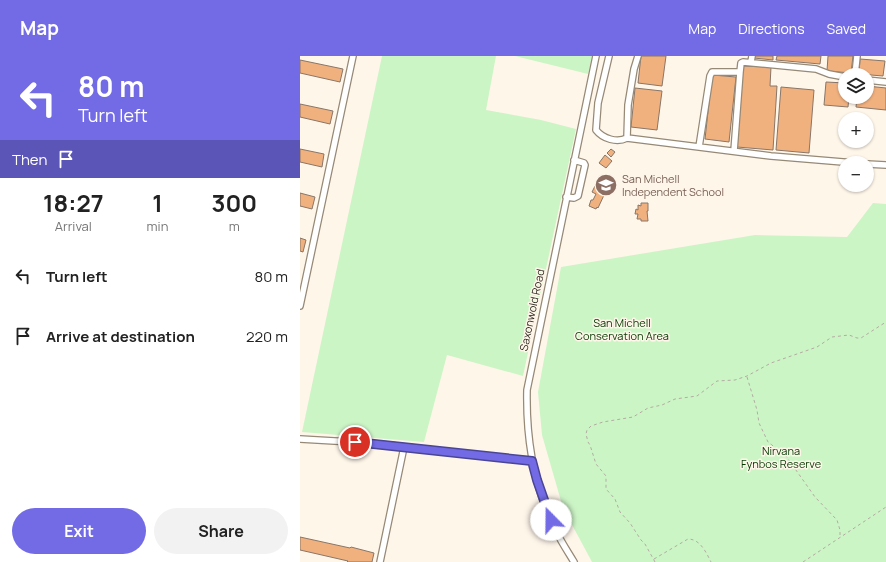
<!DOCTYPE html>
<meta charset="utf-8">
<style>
:root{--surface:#fff;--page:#f2f2f2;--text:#222;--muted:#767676;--accent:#726be5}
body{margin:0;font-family:Manrope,sans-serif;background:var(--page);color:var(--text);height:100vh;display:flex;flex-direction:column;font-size:15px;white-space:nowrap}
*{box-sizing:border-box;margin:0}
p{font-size:13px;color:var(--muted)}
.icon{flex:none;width:22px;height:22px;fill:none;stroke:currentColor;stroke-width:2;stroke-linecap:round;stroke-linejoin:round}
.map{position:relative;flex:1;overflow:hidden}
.sheet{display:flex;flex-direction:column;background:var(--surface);width:300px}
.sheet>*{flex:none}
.top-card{background:#726be5;color:#fff;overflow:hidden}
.fabs{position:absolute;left:538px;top:12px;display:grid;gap:8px}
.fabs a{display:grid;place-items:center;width:36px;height:36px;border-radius:50%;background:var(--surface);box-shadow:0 1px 3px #0004;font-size:20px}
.pin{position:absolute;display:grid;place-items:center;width:34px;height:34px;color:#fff;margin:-17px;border:2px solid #fff;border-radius:50%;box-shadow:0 1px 4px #0007}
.me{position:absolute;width:44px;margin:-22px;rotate:338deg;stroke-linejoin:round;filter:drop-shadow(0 0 3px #0008)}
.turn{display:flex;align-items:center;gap:14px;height:84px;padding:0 12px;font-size:18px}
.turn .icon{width:52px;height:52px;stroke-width:2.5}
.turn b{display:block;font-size:28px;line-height:34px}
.then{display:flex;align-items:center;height:38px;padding:0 12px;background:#0003;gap:8px;font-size:15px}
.eta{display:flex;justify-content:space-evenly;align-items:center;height:68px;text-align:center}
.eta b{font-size:24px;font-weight:700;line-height:28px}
.primary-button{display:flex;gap:8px;margin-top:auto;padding:8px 12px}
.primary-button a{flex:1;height:46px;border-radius:24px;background:var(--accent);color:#fff;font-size:16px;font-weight:700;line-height:46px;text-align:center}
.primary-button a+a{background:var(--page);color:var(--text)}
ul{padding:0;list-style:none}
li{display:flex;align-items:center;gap:12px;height:60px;padding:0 12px}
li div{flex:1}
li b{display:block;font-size:15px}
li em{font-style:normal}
header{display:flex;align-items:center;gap:24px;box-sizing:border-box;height:56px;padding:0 20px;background:var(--accent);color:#fff}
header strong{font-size:19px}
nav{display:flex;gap:22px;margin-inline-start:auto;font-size:14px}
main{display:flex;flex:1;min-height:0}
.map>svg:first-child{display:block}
.green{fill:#ccf5c6}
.building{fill:#f1b17f;stroke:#887668}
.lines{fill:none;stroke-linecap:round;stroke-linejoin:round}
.minor-casing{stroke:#968976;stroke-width:8}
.path{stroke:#b3aba1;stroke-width:1;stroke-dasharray:3 3;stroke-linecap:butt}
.minor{stroke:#fff;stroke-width:5.5}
.route-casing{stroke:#4a4695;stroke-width:10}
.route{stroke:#726be5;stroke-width:7}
.labels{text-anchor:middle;stroke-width:3;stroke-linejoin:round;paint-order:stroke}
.education-label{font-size:11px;fill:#785e54;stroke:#fff6ea;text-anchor:start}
.street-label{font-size:11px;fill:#2f2a22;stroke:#fff6ea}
.park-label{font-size:11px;fill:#043a00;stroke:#fff6ea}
</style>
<header>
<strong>Map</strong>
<nav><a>Map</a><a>Directions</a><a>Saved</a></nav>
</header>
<main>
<section class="sheet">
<div class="top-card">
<div class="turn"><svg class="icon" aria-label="left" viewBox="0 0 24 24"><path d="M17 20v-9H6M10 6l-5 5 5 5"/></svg><div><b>80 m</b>Turn left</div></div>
<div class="then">Then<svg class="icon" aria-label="arrive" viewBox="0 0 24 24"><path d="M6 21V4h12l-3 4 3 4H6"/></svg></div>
</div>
<div class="eta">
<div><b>18:27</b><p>Arrival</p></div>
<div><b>1</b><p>min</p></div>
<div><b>300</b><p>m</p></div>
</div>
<ul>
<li><svg class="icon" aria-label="left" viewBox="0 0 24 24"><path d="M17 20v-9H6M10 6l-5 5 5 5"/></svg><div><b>Turn left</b></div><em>80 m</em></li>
<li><svg class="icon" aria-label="arrive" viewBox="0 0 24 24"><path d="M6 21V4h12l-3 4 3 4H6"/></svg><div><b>Arrive at destination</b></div><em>220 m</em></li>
</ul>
<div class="primary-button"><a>Exit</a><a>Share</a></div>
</section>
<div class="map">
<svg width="586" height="506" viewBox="0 0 586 506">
<rect width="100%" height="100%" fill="#fff6ea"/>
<path class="green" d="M 82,0 L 196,0 L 186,54 L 241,64 L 276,73 L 223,320 L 147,299 L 124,386 L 2,376 Z
M 215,0 L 292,0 L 288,18 Z
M 573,147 L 586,148 L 586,506 L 292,506 L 263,452 L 242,379 L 238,336 L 261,211 L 455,179 L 547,181 Z"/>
<path class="building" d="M 341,0 L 366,0 L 362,30 L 338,27 Z
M 454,0 L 473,0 L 473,4 L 454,2 Z
M 477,0 L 521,0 L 520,8 L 476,4 Z
M 528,0 L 553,0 L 551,17 L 527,15 Z
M 560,3 L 585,5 L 583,20 L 559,18 Z
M 0,4 L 43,13 L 40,26 L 0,17 Z
M 443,10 L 471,11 L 470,30 L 477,30 L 473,94 L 437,91 Z
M 412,19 L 436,21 L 429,86 L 405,83 Z
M 526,26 L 545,27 L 545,41 L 549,41 L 548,51 L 524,49 Z
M 567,30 L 586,32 L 586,54 L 556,51 L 557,41 L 567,41 Z
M 481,31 L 514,34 L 509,97 L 476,94 Z
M 335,32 L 362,35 L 357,74 L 331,71 Z
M 0,48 L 33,55 L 30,68 L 0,61 Z
M 0,93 L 24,98 L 22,111 L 0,106 Z
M 311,93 L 315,96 L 311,101 L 307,97 Z
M 305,99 L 312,105 L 306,112 L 299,107 Z
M 304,126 L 310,130 L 305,137 L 298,152 L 297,151 L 296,153 L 289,150 L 291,144 L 293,144 L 296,138 L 292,136 L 295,130 L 299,132 Z
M 0,137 L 15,141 L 12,153 L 0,150 Z
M 341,147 L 348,147 L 348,155 L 347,155 L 348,165 L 341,165 L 341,163 L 337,163 L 338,158 L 335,158 L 336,153 L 338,154 L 338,149 L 341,150 Z
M 0,182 L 6,184 L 3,196 L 0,195 Z
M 0,481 L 50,492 L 51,491 L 74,497 L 72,506 L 47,506 L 48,505 L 0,494 Z"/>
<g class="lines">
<g class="minor-casing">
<path id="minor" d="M 309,0 L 298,47 L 296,74 C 303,83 317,87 327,82
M 338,0 L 334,13 L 328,49 L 327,82 L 399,91
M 451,6 L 452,0
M 555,19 L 557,0
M 545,21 L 529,18 L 516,13 L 443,6 L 441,7 L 440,16 L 412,16 L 410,20 L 399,91 L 471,100 L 555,107
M 567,24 L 586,26
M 434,95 L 440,16
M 567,108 L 586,109
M 266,141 L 274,142 L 278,140 L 285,109 L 284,107 L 274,104
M 0,250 L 53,0
M 0,383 L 69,387 L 232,405
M 80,506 L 104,391
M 274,506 C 268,496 262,487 257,477 C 234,433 226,383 227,334 L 296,0"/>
</g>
<path class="path" d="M 447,321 L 457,354 L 459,367 L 468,386 L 486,400 L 515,441 L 537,464 L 540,474 L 540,481
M 354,503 L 388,483 C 400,483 406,496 411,506
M 355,506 L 345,488 L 341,484 L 330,467 L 320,456 L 315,443 L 306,433 L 306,420 L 296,408 L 290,389 L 288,386 L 286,378 L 287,374 L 291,370 L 303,366 L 333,361 L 348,352 L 362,349 L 375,343 L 397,340 L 417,325 L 435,324 L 447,320 L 471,307 L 517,291 L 532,281 L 549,279 L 557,282 L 561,282 L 586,266
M 503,506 L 586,451"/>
<use href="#minor" class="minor"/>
</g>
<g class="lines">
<g class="route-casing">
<path id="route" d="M 55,386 L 232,405 L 237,424 L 251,464"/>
</g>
<use href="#route" class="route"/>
</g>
<defs>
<g id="school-disc" transform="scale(1.15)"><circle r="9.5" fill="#8d6e63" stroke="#fff6ea"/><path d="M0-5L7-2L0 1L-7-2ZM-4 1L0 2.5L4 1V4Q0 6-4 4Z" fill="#fff"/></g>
</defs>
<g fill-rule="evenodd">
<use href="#school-disc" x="306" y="129"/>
</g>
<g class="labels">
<g class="education-label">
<text x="322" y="127">San Michell<tspan x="322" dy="13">Independent School</tspan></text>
</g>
<g class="street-label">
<text transform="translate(232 254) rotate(-78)" y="4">Saxonwold Road</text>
</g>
<g class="park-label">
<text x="322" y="271">San Michell<tspan x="322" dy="13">Conservation Area</tspan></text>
<text x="481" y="399">Nirvana<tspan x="481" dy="13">Fynbos Reserve</tspan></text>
</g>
</g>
</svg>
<div class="fabs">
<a><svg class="icon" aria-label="layers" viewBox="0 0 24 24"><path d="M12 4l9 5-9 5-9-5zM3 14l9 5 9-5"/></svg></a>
<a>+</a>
<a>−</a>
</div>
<div class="pin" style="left:55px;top:386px;background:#d93025"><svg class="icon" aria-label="arrive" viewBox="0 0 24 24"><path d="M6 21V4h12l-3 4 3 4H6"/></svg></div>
<svg class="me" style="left:251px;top:464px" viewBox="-20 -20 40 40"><circle r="19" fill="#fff"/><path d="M0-13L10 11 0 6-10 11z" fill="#726be5"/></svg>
</div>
</main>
